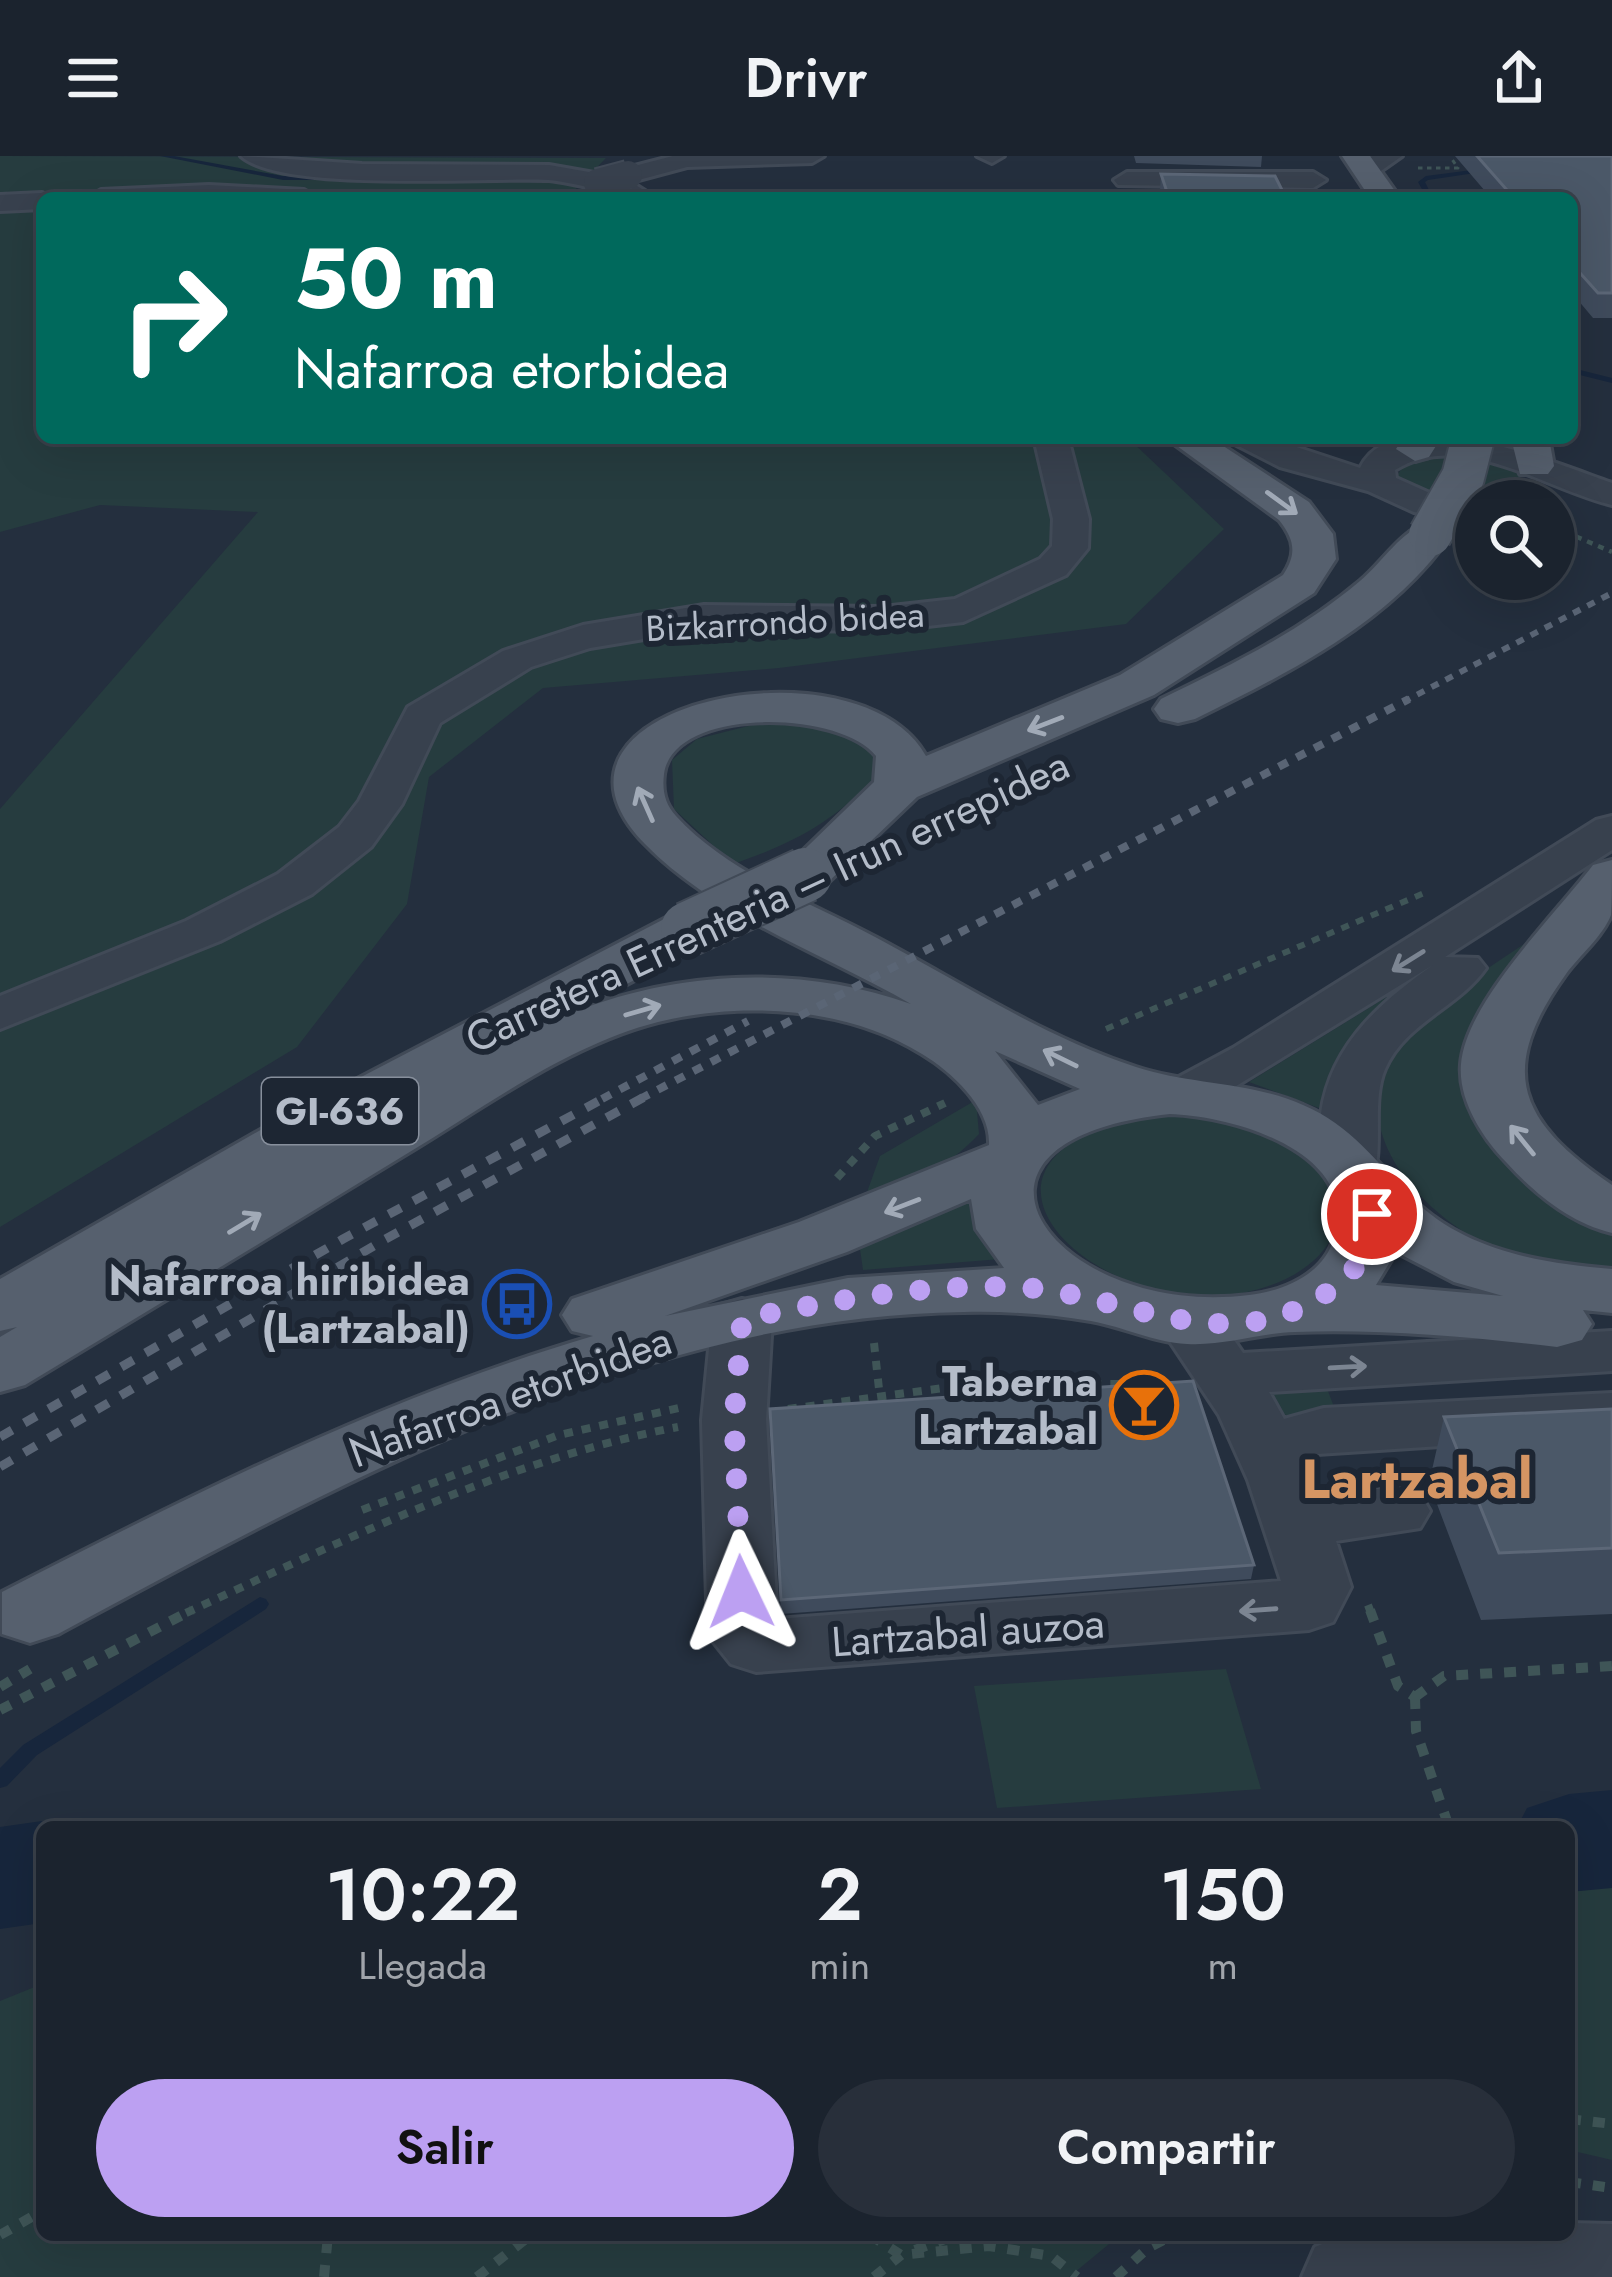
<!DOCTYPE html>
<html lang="es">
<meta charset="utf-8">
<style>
:root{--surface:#1b232e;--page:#282f3a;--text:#f1f3f6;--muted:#a0a4aa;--line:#39404a;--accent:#bca0f2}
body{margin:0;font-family:Jost,sans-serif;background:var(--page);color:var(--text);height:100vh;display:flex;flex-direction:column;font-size:45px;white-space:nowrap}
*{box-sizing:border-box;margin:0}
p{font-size:39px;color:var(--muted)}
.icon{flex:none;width:66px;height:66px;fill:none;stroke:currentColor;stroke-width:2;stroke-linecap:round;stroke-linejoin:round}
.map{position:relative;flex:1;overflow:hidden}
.drawer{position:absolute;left:36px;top:1665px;width:1539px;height:420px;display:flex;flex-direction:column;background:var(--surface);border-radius:18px;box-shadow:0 12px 48px #0002,0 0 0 3px var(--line)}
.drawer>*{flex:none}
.guide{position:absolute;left:36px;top:36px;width:1542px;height:252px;border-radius:18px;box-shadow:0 12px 48px #0002,0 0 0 3px var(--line);background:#00695c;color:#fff;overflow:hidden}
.tools{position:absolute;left:1455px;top:324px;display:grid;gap:24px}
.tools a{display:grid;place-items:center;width:120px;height:120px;border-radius:50%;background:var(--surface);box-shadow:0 12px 48px #0002,0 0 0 3px var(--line);font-size:60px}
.pin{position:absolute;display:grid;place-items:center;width:102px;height:102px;color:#fff;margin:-51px;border:6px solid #fff;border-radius:50%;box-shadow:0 3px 12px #0007}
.me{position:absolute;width:132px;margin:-66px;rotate:358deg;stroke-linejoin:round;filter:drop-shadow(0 0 9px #0008)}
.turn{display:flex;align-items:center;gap:42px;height:252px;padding:0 60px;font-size:54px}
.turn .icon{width:156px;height:156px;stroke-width:2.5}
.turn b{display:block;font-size:84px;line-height:102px}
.eta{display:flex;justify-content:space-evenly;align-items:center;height:204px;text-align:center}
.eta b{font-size:72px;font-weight:600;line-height:84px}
.button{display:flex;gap:24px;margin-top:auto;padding:24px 60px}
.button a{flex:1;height:138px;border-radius:72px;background:var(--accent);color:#111;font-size:48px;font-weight:600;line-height:138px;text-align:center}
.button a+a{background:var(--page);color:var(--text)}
header{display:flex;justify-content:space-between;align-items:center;height:156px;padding:0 60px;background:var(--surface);font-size:54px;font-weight:600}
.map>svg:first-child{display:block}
.green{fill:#263c3f}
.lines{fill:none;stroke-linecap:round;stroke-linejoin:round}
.stream{fill:#17263c;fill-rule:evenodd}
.river{fill:#17263c;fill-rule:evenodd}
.minor-casing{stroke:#414a57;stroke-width:6}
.major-casing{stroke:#414a57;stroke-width:6}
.path-far4{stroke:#3f5557;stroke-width:3;stroke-dasharray:4.5 4.5;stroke-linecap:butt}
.path-far3{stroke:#3f5557;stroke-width:4.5;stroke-dasharray:6 6;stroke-linecap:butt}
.path-far2{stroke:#3f5557;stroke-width:6;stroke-dasharray:8 8;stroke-linecap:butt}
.path-far1{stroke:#3f5557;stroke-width:8;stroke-dasharray:9 9;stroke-linecap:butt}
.path{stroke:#3f5557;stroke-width:10;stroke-dasharray:12 12;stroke-linecap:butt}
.minor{fill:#38414e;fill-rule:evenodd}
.major{fill:#56606e;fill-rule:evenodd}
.rail-far2{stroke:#5a6575;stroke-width:6;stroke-dasharray:8 8;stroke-linecap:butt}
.rail-far1{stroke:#5a6575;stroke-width:8;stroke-dasharray:10 10;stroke-linecap:butt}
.rail{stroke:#5a6575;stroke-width:9;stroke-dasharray:14 14;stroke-linecap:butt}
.minor-bridge-casing{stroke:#414a57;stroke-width:32;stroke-linecap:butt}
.major-bridge-far1-casing{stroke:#414a57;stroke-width:46;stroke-linecap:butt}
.major-bridge-casing{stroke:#414a57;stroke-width:58;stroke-linecap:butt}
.minor-bridge{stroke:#38414e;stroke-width:28}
.major-bridge-far1{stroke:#56606e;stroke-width:42}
.major-bridge{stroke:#56606e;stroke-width:54}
.wall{fill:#3f4b5c}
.building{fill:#4b5868;stroke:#5c6777;stroke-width:3}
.oneway{stroke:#a1aab7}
.oneway2{stroke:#7c8592}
.route{stroke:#bca0f2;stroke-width:21;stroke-dasharray:0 37.8}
.labels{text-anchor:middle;stroke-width:12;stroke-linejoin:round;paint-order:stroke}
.far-street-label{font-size:36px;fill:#b4bcc9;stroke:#1d2633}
.shield{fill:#1d2633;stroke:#878f9c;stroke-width:3}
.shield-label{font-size:39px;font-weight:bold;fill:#b4bcc9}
.street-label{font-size:42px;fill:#b4bcc9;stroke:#1d2633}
.poi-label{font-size:42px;font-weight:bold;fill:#b4bcc9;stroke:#1d2633;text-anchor:end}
.district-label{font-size:54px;font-weight:bold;fill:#d59563;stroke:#1d2633}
</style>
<header><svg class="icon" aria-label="menu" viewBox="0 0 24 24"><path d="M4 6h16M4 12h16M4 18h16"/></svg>Drivr<svg class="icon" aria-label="share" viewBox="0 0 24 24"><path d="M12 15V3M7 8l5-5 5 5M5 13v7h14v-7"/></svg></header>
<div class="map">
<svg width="1612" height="2121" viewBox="0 0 1612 2121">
<rect width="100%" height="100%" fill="#242f3e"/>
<path class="green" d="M 0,0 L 606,2 L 567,42 L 42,42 L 42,282 L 1128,282 L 1224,373 L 1126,468 L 779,512 L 543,532 L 429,621 L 407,748 L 297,891 L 0,1071 L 0,653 L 258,356 L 100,349 L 0,376 Z
M 1462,300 L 1517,315 L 1525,331 C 1498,357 1419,349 1397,320 C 1408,297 1439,299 1462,300 Z
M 772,564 C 813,566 844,571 874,598 L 875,622 C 833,666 792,688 733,708 L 674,653 L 672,604 L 697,583 Z
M 1540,777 L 1465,906 L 1612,1066 L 1612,1118 C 1583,1114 1549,1113 1521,1104 C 1441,1078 1333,981 1397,892 C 1431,845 1493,810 1540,777 Z
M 1427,816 L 1327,955 L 1249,926 Z
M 976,944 L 979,978 C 947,1013 905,1031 862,1050 L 880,1000 Z
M 1152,959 C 1199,959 1244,963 1286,987 C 1371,1035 1344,1109 1259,1133 C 1106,1177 916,1002 1152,959 Z
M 967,1041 L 973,1067 L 1001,1103 L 863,1114 L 859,1086 Z
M 1326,1230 L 1336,1256 C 1300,1261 1280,1270 1263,1235 Z
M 1226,1513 L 1261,1633 L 997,1652 L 974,1530 Z
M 1612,1724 L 1612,2004 L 1569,1994 L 1569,1727 Z
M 42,1828 L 42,2079 L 1120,2079 L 1069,2121 L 0,2121 L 0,1845 Z"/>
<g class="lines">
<path class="stream" d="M 160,0 L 174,0 L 283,20 L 344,20 L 347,22 L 344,24 L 283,24 Z
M 1480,13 L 1482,16 L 1428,24 L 1425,26 L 1433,42 L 1427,42 L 1418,26 L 1426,20 Z
M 1572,212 L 1612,222 L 1612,227 L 1572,217 Z
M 260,1441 L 266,1443 L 269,1448 L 266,1453 L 37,1599 L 7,1630 L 0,1632 L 0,1612 L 23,1589 Z"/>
<path class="river" d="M 1612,1634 L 1612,1732 L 1569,1736 L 1569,1671 L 1517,1671 L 1527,1652 L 1569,1638 Z
M 42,1665 L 58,1671 L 42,1671 L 42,1767 L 0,1773 L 0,1671 Z"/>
<g class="minor-casing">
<path id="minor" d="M 241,0 L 362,8 L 549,9 L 617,21 L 619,14 L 673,0 L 824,0 L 812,7 L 687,11 L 631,26 L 656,42 C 619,42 586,28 549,24 C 486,21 282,37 241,0 Z
M 977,0 L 1004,0 L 992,7 Z
M 1372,0 L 1402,0 L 1375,19 L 1357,19 L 1357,9 Z
M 1127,16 L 1313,16 L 1326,24 L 1313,32 L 1118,29 L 1114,24 Z
M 209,29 L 304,34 L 317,42 L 88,42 L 101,34 Z
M 42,37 L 53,42 L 42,42 L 42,53 L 0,55 L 0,39 Z
M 1034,282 L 1068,282 L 1089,363 L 1088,392 L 1066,419 L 963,466 L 883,475 L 704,473 L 590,492 L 531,511 L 440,567 L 402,648 L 371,691 L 312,738 L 220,785 L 0,873 L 0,840 L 186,765 L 278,718 L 339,671 L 359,645 L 408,551 L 503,495 L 583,469 L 704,449 L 883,451 L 955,443 L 1040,403 L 1052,390 L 1053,363 Z
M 1223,282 L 1269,282 L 1360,312 C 1396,239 1559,309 1612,327 L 1612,349 C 1545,333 1462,272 1395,314 L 1396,322 L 1434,339 L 1479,345 L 1476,366 L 1414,356 L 1368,335 L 1280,311 Z
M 1612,660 L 1612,694 L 1445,801 L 1478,802 L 1486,812 C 1458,852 1406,866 1385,913 C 1370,947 1386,1000 1370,1024 L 1350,1029 L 1330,1024 C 1320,1008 1319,989 1320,970 C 1324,896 1376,849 1433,809 L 1202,951 L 1183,956 L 1164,951 L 1156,940 L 1164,929 L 1233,892 L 1596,664 Z
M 742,1143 L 763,1149 L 772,1163 L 766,1264 L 777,1463 L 1281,1425 L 1248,1324 L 1219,1259 L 1157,1166 L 1166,1152 C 1206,1141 1221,1165 1243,1197 L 1612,1175 L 1612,1215 L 1269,1236 L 1284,1263 L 1324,1252 L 1612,1237 L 1612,1279 L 1317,1298 L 1314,1326 L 1319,1339 L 1397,1331 L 1420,1338 L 1430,1355 L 1420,1372 L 1336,1385 L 1351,1431 L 1333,1466 L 1309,1474 L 756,1516 L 731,1508 L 708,1479 L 702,1264 L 712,1163 L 721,1149 Z
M 1569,2067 L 1612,2068 L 1612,2121 L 1302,2121 L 1315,2091 L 1344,2079 L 1569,2079 Z"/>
</g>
<g class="major-casing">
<path id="major" d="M 1342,0 L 1370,0 L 1400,42 L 1370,42 Z
M 1166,282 L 1211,282 L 1309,346 L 1333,378 L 1336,403 L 1314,437 L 1154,539 L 917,641 L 824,730 L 805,735 L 786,730 L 778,719 L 874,626 L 876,600 C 840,554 673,550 664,618 C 662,635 665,648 676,660 C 728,717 810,746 877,782 C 962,827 1044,881 1136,911 C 1190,929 1249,925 1303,949 C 1351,969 1376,1006 1412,1042 C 1465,1095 1541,1107 1612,1113 L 1612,1157 L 1583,1154 L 1592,1168 L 1582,1184 L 1557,1191 C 1469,1181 1384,1173 1295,1176 C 1259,1177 1225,1190 1187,1188 C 1153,1186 1124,1171 1091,1165 C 1050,1158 1006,1155 964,1156 C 641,1160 335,1329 58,1478 L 30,1487 L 2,1478 L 2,1436 C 193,1338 386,1241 593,1180 L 572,1175 L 562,1159 L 572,1143 L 799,1066 L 989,989 C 991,952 952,916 922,898 C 847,851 743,845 658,866 C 568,889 486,950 408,997 C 280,1075 153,1152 25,1229 L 0,1236 L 0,1181 L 17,1171 L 0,1175 L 0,1123 L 271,968 L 668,761 L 688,756 L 708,761 L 716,773 L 708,785 L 574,856 C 681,814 801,809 911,848 C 824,798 715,760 645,688 C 508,548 858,477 926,600 L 1120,519 L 1283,419 C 1297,398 1295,384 1279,364 ZM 995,895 L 1080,933 L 1038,949 ZM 1170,958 C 1233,960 1361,996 1334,1082 C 1324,1118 1284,1135 1249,1139 C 1058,1163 918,985 1170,958 ZM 971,1043 L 976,1073 L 1004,1112 L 848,1122 L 665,1160 L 847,1096 ZM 1396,1096 L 1454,1126 L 1503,1140 L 1376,1129 Z
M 1403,282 L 1441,282 L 1429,301 L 1415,305 L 1396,293 Z
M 1511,282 L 1549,282 L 1554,310 L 1548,318 L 1520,318 Z
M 1430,366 L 1445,370 L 1451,379 C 1390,467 1288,517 1195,563 L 1178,567 L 1161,563 L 1154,553 L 1161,543 C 1231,509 1301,475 1360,425 C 1382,407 1402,373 1430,366 Z
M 1612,704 C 1612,719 1612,745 1611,759 C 1603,780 1579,800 1566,818 C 1496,915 1518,965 1612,1029 L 1612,1077 C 1570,1067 1535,1038 1506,1006 C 1482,981 1458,944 1461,908 C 1466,846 1556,758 1593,709 Z"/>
</g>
<path class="path-far4" d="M 1418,12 L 1458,12 L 1451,2"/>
<path class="path-far3" d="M 1554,371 L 1612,396"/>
<path class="path-far2" d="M 1106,873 L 1429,735"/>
<path class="path-far1" d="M 837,1022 L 875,980 L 945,947
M 874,1187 L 879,1233
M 788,1253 L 973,1228 L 1160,1228
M 362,1354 L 559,1279 L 683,1251
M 1368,1449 L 1371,1457
M 186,1457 C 344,1384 506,1304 678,1271"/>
<path class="path" d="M 1370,1454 L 1398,1530 L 1415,1541
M 0,1531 L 30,1513
M 1415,1541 L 1444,1520 L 1612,1510
M 1415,1541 L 1416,1575 L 1449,1671
M 0,1554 L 192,1454
M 1569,1963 L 1612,1968
M 1569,2026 L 1612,2032
M 0,2079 L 42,2055
M 870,2079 L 901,2099 L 989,2090 L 1051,2100 L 1077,2121
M 915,2094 L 956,2079
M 324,2121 L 328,2079
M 477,2121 L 531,2079
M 874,2121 L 901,2099
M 1116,2121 L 1148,2092 L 1173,2079"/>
<use href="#minor" class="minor"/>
<use href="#major" class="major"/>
<path class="rail-far2" d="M 1403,546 L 1612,437"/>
<path class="rail-far1" d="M 602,943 L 748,865
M 640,943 L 1409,543"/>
<path class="rail" d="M 0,1281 L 343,1083 L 608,940
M 0,1311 L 382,1085 L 646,940"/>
<g class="minor-bridge-casing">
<path id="minor-bridge" d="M 598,27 L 628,19"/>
</g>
<g class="major-bridge-far1-casing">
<path id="major-bridge-far1" d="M 1430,379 L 1463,321 L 1473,282"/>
</g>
<g class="major-bridge-casing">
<path id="major-bridge" d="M 688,773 L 805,719"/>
</g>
<use href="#minor-bridge" class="minor-bridge"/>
<use href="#major-bridge-far1" class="major-bridge-far1"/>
<use href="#major-bridge" class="major-bridge"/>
</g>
<path class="wall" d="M 1134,0 L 1262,0 L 1261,11 L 1136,7 Z
M 1455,0 L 1612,0 L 1612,162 L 1593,162 L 1572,137 L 1572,42 L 1491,42 Z
M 1161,18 L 1286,42 L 1162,42 L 1160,34 Z
M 770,1253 L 1254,1409 L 1251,1423 L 781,1458 Z
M 1612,1253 L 1612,1458 L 1481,1464 L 1429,1327 L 1444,1261 Z"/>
<path class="building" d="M 1477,0 L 1612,0 L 1612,137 L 1598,137 L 1572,108 L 1572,42 L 1514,42 Z
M 1161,18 L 1275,20 L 1286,42 L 1169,42 Z
M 1193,1225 L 1254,1409 L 781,1444 L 770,1253 Z
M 1612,1253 L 1612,1392 L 1499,1397 L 1444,1261 Z"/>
<defs><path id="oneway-shaft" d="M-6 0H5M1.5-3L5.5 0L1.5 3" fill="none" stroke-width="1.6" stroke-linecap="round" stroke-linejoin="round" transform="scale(3)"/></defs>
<g class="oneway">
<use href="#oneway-shaft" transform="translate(1282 347) rotate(36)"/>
<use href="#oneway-shaft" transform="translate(1045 568) rotate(159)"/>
<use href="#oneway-shaft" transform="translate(645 648) rotate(-114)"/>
<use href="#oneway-shaft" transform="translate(643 854) rotate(-16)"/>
<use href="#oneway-shaft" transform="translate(1060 902) rotate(-154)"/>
<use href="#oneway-shaft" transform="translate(1522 984) rotate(-129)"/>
<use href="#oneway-shaft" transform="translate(902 1050) rotate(159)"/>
<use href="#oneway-shaft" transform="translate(245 1067) rotate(-31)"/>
</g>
<g class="oneway2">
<use href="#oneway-shaft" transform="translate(1408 805) rotate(148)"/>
<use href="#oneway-shaft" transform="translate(1348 1211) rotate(-3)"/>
<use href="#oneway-shaft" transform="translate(1258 1454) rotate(176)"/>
</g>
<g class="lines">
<path class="route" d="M 741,1436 L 734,1264 L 742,1163 C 831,1145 921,1128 1013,1131 C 1120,1134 1226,1210 1331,1134 C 1359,1114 1372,1091 1372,1058"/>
</g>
<defs>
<g id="bus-ring" transform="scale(3.45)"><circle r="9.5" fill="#1d2633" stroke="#1a4fb4" stroke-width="1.5"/><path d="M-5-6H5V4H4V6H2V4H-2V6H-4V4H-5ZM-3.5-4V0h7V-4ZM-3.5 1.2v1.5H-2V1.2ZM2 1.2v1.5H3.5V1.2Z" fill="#1a4fb4"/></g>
<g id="bar-ring" transform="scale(3.45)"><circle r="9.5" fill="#1d2633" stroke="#e8710a" stroke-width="1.5"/><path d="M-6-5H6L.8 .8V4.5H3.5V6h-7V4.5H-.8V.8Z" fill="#e8710a"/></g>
</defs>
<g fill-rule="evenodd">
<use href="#bus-ring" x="517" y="1148"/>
<use href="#bar-ring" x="1144" y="1249"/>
</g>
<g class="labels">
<g class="far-street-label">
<text transform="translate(785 465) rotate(-3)" y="13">Bizkarrondo bidea</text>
</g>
<rect class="shield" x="262" y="922" width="156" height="66" rx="9"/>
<g class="shield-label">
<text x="340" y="969">GI-636</text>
</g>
<g class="street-label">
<text transform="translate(767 745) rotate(-25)" y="15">Carretera Errenteria – Irun errepidea</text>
<text transform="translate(510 1240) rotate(-20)" y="15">Nafarroa etorbidea</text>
<text transform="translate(968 1476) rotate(-4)" y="15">Lartzabal auzoa</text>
</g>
<g class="poi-label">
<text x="470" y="1139">Nafarroa hiribidea<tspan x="470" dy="48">(Lartzabal)</tspan></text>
<text x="1098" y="1240">Taberna<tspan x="1098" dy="48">Lartzabal</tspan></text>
</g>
<g class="district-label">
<text x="1417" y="1342">Lartzabal</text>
</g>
</g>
</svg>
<div class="tools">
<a><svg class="icon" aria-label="search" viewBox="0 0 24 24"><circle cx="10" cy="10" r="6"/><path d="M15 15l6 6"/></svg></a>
</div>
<div class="pin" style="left:1372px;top:1058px;background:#d93025"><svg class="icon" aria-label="arrive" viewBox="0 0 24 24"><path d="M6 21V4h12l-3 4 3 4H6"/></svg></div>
<svg class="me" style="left:741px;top:1436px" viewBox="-20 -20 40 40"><path d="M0-17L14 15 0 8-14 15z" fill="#bca0f2" stroke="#fff" stroke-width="4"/></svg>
<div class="guide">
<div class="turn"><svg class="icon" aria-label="right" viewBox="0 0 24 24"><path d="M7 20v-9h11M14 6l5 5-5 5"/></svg><div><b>50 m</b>Nafarroa etorbidea</div></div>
</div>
<section class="drawer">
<div class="eta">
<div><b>10:22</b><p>Llegada</p></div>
<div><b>2</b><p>min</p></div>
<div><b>150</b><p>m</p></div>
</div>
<div class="button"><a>Salir</a><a>Compartir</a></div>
</section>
</div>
